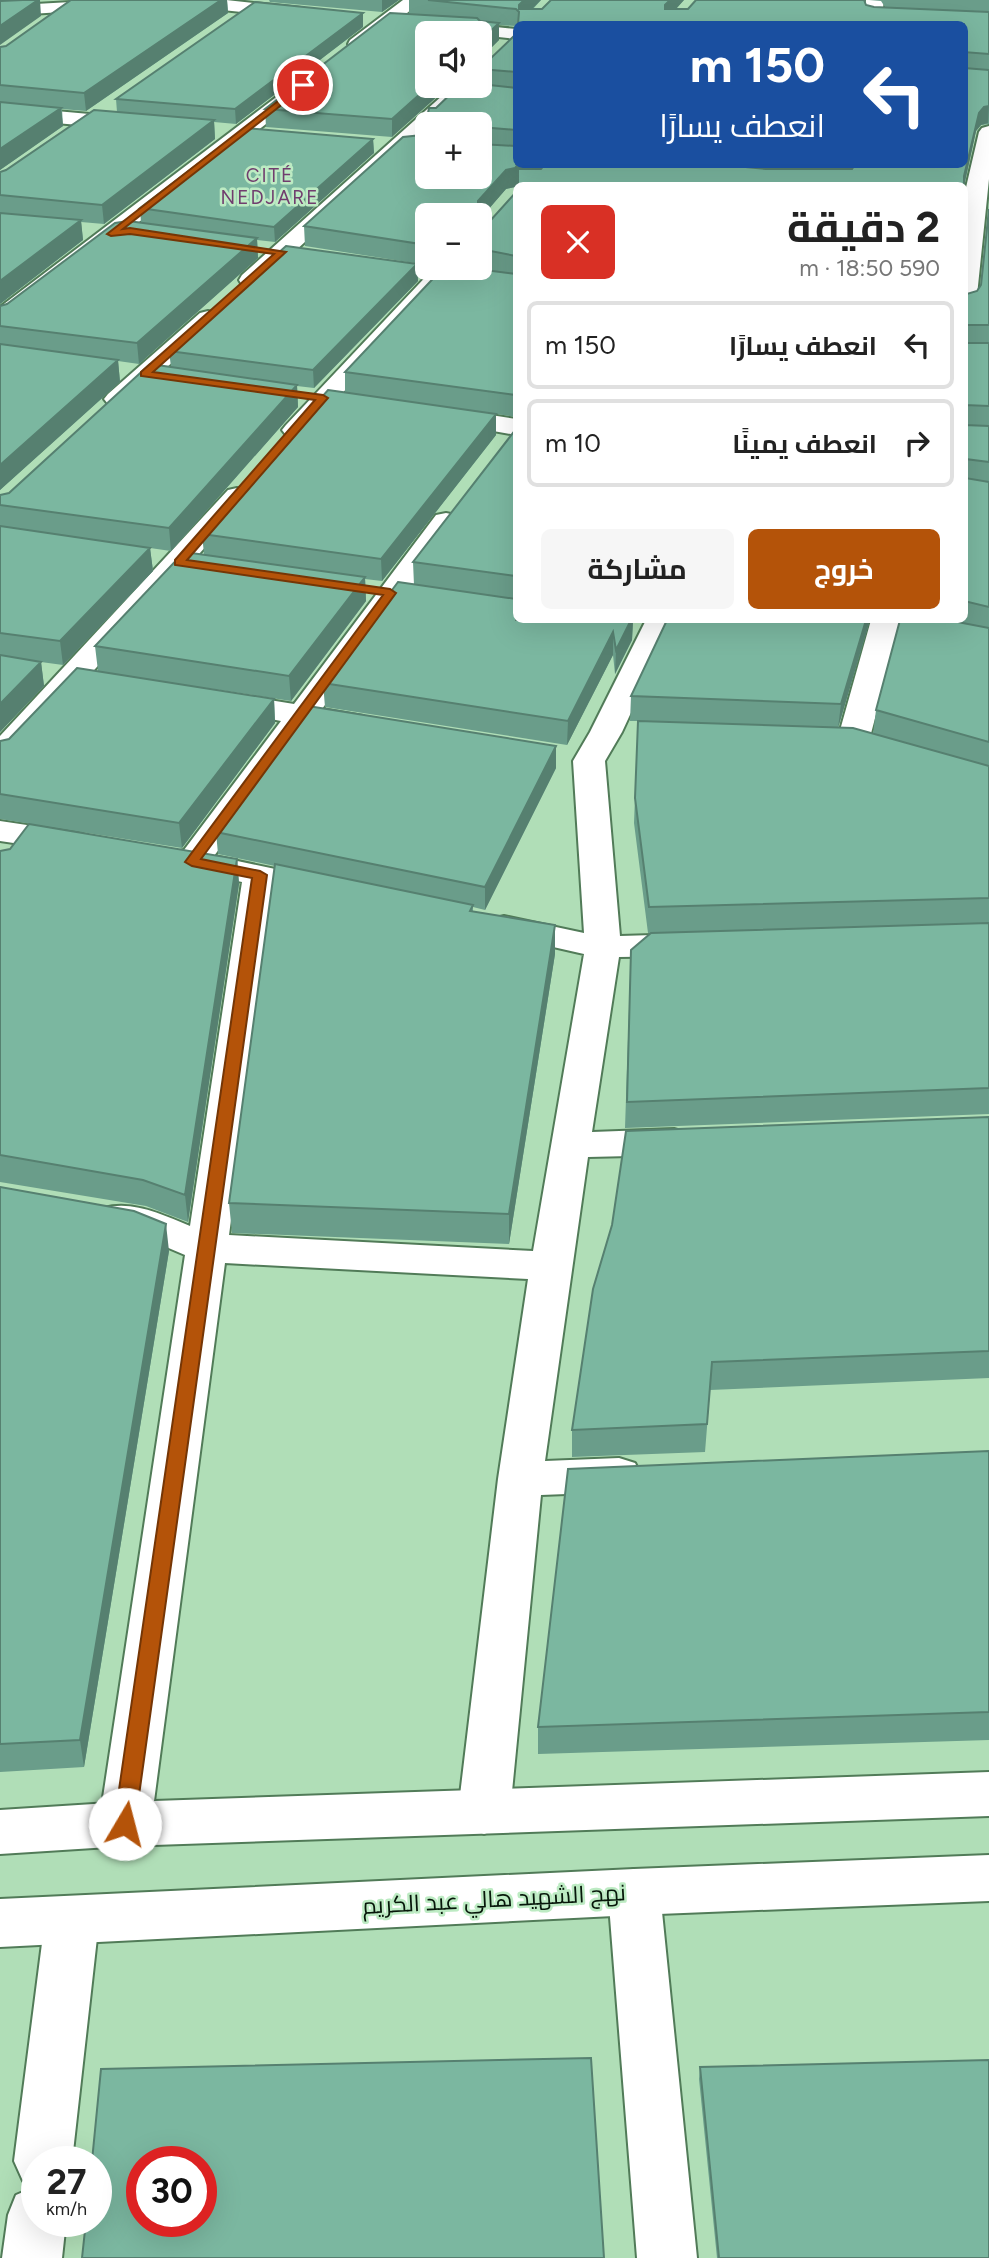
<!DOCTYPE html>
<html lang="ar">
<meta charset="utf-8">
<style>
:root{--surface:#fff;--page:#f6f6f6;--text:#222;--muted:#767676;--line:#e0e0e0;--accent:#b45309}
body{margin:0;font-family:Figtree,Cairo,sans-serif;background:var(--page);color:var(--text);direction:rtl;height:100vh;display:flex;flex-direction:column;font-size:26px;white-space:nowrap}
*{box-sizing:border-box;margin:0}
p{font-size:23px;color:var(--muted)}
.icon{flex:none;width:38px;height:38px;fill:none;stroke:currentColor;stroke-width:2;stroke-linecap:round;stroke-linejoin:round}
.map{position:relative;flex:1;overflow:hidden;direction:ltr}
.details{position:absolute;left:513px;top:182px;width:455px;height:441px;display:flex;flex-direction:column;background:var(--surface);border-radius:10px;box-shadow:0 7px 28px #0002;direction:rtl}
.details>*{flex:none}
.hud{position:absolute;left:513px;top:21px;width:455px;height:147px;border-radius:10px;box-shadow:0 7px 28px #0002;direction:rtl;background:#1a4fa0;color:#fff;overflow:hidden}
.tools{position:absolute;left:415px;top:21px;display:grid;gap:14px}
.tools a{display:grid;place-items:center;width:77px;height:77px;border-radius:10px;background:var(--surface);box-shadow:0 7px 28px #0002;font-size:35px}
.speed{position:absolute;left:21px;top:2146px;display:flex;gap:14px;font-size:35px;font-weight:700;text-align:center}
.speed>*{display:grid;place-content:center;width:91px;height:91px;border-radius:50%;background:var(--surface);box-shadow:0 7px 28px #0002;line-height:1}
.speed small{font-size:18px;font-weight:400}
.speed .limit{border:10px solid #d22;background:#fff;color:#111}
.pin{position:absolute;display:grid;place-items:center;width:60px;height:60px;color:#fff;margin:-30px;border:4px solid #fff;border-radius:50%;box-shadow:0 2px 7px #0007}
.me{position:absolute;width:77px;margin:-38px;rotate:8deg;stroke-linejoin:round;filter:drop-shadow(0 0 5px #0008)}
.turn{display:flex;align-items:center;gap:24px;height:147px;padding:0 28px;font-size:32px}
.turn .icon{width:91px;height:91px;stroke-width:2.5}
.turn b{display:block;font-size:49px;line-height:60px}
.round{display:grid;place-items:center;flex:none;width:74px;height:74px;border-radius:10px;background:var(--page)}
.head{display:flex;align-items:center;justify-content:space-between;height:119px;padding:0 28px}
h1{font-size:42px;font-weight:700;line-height:52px}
.cta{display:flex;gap:14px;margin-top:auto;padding:14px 28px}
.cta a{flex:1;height:80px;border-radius:10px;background:var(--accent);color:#fff;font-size:28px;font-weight:700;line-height:80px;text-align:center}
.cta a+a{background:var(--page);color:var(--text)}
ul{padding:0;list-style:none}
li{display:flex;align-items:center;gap:21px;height:88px;margin:0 14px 10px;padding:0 14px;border:4px solid var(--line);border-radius:10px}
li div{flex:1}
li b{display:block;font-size:26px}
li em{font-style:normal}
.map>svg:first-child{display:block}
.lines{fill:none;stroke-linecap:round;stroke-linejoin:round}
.street-casing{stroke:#517b58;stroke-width:4}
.secondary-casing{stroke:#517b58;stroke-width:4}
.street{fill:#fff;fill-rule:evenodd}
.secondary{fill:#fff;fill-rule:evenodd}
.wall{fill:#6a9d8a}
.shaded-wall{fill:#568070}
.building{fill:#7bb7a0;stroke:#568070;stroke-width:2;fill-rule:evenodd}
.route{fill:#b45309;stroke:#753606;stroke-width:2}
.labels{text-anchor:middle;stroke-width:5;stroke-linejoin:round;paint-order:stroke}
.far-quarter-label{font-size:19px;letter-spacing:2px;fill:#703d6e;stroke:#bdebc3}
.near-street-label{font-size:23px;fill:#07170a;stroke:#bdebc3}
</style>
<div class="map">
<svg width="989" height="2258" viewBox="0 0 989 2258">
<rect width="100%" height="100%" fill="#b0deb7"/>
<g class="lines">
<g class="street-casing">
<path id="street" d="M 165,0 L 226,0 L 301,8 L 310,13 L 301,18 L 174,5 Z
M 403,0 L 423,0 L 364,48 L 350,48 L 348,44 L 350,40 Z
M 866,0 L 884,0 L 882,16 L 877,24 L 859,24 L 864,16 Z
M 71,2 L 80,7 L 77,11 L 0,16 L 0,6 Z
M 448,22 L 516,29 L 516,39 L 442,31 L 439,27 Z
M 307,77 L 317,83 L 314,87 L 8,323 L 0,325 L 0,307 L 300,79 Z
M 453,86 L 474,86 L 433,124 L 427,124 L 427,130 L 258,285 L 242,285 L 239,280 L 242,275 Z
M 0,106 L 134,118 L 141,120 L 144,124 L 141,128 L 134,130 L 0,118 Z
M 989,126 L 989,179 L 976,305 L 972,310 L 964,312 L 964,196 L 979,132 L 982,128 Z
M 434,268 L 457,268 L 304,435 L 295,438 L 286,435 L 282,430 L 286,425 Z
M 208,311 L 216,313 L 220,318 L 216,323 L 126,404 L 117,407 L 108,404 L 104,399 L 108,394 L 200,313 Z
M 446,408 L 516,419 L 516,435 L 437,421 L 433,416 L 437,411 Z
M 237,488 L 246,490 L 250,496 L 246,502 L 11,762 L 0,764 L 0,736 L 228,490 Z
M 446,513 L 456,515 L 460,521 L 322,709 L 363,716 L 368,723 L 363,730 L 352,732 L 310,725 L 214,856 L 337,882 L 342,889 L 337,896 L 325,899 L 275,889 L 229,1235 L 533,1251 L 584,954 L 492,933 L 487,926 L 492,919 L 504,916 L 584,933 L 573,761 L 590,732 L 646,620 L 674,620 L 622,732 L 605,761 L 620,936 L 687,934 L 699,938 L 705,945 L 699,952 L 687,956 L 619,957 L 592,1132 L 674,1129 L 688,1133 L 693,1142 L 688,1151 L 674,1155 L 588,1157 L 545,1461 L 619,1458 L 635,1463 L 641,1475 L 635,1487 L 619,1492 L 541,1495 L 510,1812 L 502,1827 L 484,1834 L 466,1827 L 458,1812 L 498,1479 L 528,1279 L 225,1263 L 151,1824 L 143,1840 L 125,1846 L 107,1840 L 99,1824 L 185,1255 L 138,1235 L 104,1228 L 98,1218 L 104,1208 C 133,1200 163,1215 190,1226 L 242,882 L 173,867 L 168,860 L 173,853 L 184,850 L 281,721 L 214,708 L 210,702 L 214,696 L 225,693 L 294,704 L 436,515 Z
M 871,620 L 901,620 L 869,741 L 864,748 L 853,750 L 842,748 L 837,741 Z
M 0,821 L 74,832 L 86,835 L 91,842 L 86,849 L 74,852 L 0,841 Z
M 634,1869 L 653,1876 L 660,1892 L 697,2258 L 637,2258 L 608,1892 L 615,1876 Z
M 72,1896 L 91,1903 L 99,1920 L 72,2161 L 37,2161 L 37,2186 L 23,2181 L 14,2161 L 45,1920 L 53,1903 Z
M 37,2186 L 37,2221 L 66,2221 L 62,2258 L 2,2258 L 8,2215 L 16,2195 Z"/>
</g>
<g class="secondary-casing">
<path id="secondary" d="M 989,1772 L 989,1816 L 125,1846 L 0,1854 L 0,1810 L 125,1802 Z
M 989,1855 L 989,1901 L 634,1915 L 0,1947 L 0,1899 L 634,1869 Z"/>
</g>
<use href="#street" class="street"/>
<use href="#secondary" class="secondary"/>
</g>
<path class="wall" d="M 71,0 L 227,0 L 228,13 L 86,111 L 62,109 L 63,126 L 0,170 L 0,47 L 6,46 Z
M 269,0 L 399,0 L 382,12 L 270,2 Z
M 409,0 L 541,0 L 533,9 L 684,0 L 676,9 L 866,5 L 874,7 L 885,7 L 881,1 L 869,0 L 989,0 L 989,124 L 981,125 L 976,131 L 964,186 L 518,183 L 515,187 L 506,189 L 480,219 L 480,215 L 427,215 L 427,265 L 305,246 L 304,226 L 418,135 L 418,123 L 436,108 L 480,86 L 480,62 L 481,63 L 489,60 L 516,34 L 516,164 L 531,164 L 528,169 L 541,169 L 545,164 L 964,164 L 964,24 L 516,24 L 516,26 L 499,25 L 499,40 L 480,59 L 480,33 L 427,33 L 392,137 L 266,127 L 265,109 L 409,14 Z
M 363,27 L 236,124 L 214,122 L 215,139 L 104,224 L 81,222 L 83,240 L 0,304 L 0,172 L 6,170 L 117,112 L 116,99 Z
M 373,139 L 374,153 L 275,242 L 257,240 L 258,258 L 139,364 L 118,361 L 120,382 L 0,490 L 0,306 L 7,304 L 141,223 L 140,208 Z
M 516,192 L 516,417 L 496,414 L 496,435 L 382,581 L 365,579 L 366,601 L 291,701 L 201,687 L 274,699 L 275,723 L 182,848 L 0,819 L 0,741 L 9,739 L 98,671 L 95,646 L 204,554 L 202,534 L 345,392 L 345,372 L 470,268 L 480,268 L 480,222 L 490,221 Z
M 989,205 L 989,1114 L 625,1128 L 631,950 L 809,928 L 648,933 L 634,823 L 638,721 L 645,721 L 630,721 L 631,696 L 870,620 L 838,728 L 873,734 L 876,710 L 900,620 L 964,620 L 964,292 L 967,294 L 977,291 L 981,286 Z
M 417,264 L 418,281 L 314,388 L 297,386 L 298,407 L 171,551 L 150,548 L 153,571 L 63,665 L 41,662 L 44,686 L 0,732 L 0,495 L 9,493 L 171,367 L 169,351 Z
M 516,429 L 516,620 L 633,620 L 632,640 L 615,674 L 613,655 L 567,745 L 325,707 L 323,683 L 414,585 L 413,562 Z
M 556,746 L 556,768 L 485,910 L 473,907 L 473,912 L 555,925 L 555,954 L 509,1244 L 232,1233 L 229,1203 L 275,866 L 218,854 L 216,832 Z
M 0,851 L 237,859 L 239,884 L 188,1222 L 146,1206 L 0,1182 Z
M 989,1117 L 989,1378 L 710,1390 L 705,1452 L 572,1457 L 572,1430 Z
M 0,1187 L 169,1251 L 84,1767 L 0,1772 Z
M 989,1451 L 989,1740 L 538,1754 L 538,1727 Z
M 700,2067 L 989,2258 L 717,2258 L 699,2079 Z"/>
<path class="shaded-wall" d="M 0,0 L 42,0 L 40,0 L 41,16 L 0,45 Z
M 221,0 L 227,0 L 228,13 L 86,111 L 84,93 Z
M 382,0 L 399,0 L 382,12 Z
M 524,0 L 541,0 L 519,22 L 519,5 Z
M 670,0 L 684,0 L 664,22 L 665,5 Z
M 363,13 L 363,27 L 236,124 L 235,109 Z
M 499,23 L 499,40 L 480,59 L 480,41 Z
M 429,86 L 449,86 L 392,137 L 392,119 Z
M 989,106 L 988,123 L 981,125 L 976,131 L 964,186 L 964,176 L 979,113 L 984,107 Z
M 61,108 L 63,126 L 0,170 L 0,149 Z
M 214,120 L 215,139 L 104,224 L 102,205 Z
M 373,139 L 374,153 L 275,242 L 274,227 Z
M 518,164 L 531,164 L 515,187 L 506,189 L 480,219 L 480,215 L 478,215 L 478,201 L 506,170 Z
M 81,220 L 83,240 L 0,304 L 0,281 Z
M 257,238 L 258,258 L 139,364 L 137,343 Z
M 417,264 L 418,281 L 314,388 L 313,370 Z
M 118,360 L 120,382 L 0,490 L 0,465 Z
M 297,385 L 298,407 L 171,551 L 169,528 Z
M 496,414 L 496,435 L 382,581 L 381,559 Z
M 150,548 L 153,571 L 63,665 L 60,641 Z
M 365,577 L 366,601 L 291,701 L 289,676 Z
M 631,620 L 633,620 L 632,640 L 615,674 L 616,650 Z
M 866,620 L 870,620 L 838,728 L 841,704 Z
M 613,632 L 613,655 L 567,745 L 568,721 Z
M 41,662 L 44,686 L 0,732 L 0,704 Z
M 274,699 L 275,723 L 182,848 L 179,823 Z
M 556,746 L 556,768 L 485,910 L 485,887 Z
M 237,859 L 239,884 L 188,1222 L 185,1195 Z
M 555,925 L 555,954 L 509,1244 L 509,1214 Z
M 166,1224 L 169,1251 L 84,1767 L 80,1740 Z"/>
<path class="building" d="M 23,0 L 38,0 L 0,26 L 0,1 Z
M 71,0 L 221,0 L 84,93 L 0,85 L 0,47 L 6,46 Z
M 428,0 L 524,0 L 519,5 L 519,9 L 542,9 L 551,0 L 670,0 L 665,5 L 665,9 L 688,9 L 696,0 L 864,0 L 866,5 L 874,7 L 989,12 L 989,54 L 964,52 L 964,57 L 964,24 L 518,24 L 519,12 L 516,9 Z
M 255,2 L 363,13 L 235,109 L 116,99 Z
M 390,13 L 477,18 L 480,21 L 499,23 L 480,41 L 480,33 L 427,33 L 427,86 L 429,86 L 392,119 L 265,109 Z
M 516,34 L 516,72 L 480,69 L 480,62 L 481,63 L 489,60 Z
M 964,68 L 989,70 L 989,106 L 984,107 L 979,113 L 964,176 L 964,186 L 518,186 L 518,169 L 541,169 L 545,164 L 713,164 L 766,169 L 852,169 L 854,166 L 851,164 L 964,164 Z
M 480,84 L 516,88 L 516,130 L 480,127 L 480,124 L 427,124 L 427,177 L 480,177 L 480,144 L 516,146 L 516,164 L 518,164 L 515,168 L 506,170 L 478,201 L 478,215 L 427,215 L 427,245 L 304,226 L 403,137 L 422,135 L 425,129 L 418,123 L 428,113 L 429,108 L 436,108 L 459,86 L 480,86 Z
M 0,102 L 61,108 L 0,149 Z
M 94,110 L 214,120 L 102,205 L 0,195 L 0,172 L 6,170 Z
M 245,128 L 373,139 L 274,227 L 140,208 Z
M 516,192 L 516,256 L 480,249 L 480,222 L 490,221 Z
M 989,209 L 989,325 L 965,325 L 965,343 L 989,343 L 989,406 L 965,405 L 965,425 L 989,426 L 989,462 L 965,459 L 965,478 L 989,482 L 989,607 L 964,601 L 964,292 L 967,294 L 977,291 L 981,285 Z
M 0,213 L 81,220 L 0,281 Z
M 128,221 L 257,238 L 137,343 L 0,326 L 0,306 L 7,304 L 115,223 Z
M 286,246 L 417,264 L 313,370 L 169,351 Z
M 443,268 L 469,268 L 516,274 L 516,395 L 345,372 Z
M 0,344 L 118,360 L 0,465 Z
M 150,364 L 297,385 L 169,528 L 0,505 L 0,495 L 9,493 Z
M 328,390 L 496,414 L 381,559 L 202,534 Z
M 516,429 L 516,576 L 413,562 Z
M 0,526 L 150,548 L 60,641 L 0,633 Z
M 184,552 L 365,577 L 289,676 L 95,646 Z
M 398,582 L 516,599 L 516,620 L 631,620 L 616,650 L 613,632 L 568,721 L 323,683 Z
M 667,620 L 866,620 L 841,704 L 631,696 Z
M 900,620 L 947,620 L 989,628 L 989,742 L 876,710 Z
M 0,655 L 41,662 L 0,704 Z
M 77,668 L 274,699 L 179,823 L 0,794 L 0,741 L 9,739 Z
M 308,706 L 556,746 L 485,887 L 216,832 Z
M 638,721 L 853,728 L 989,766 L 989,898 L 649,907 L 635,798 Z
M 29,824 L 237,859 L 185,1195 L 143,1180 L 0,1155 L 0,851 L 10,849 Z
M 275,864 L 473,905 L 470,911 L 555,925 L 509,1214 L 229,1203 Z
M 989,923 L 989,1088 L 627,1102 L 631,950 L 651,933 Z
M 989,1117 L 989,1351 L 712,1362 L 707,1424 L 572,1430 L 593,1289 L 612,1225 L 626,1131 Z
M 0,1187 L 134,1211 L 166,1224 L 80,1740 L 0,1744 Z
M 989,1451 L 989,1712 L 538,1727 L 568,1469 Z
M 591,2058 L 604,2258 L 82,2258 L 86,2221 L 96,2221 L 96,2161 L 92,2161 L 101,2069 ZM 142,2161 L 201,2161 L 201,2221 L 142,2221 Z
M 989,2060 L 989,2258 L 719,2258 L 700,2067 Z"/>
<path class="route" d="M 300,84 L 307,85 L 123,229 L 130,228 L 286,252 L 153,372 L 323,395 L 328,398 L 187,560 L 390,589 L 396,593 L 201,859 L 260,871 L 267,875 L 135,1824 L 132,1830 L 125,1833 L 117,1830 L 114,1824 L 252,878 L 192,866 L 185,862 L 383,595 L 175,565 L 175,560 L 315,400 L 141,376 L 141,372 L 274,254 L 130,234 L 111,236 L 107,234 Z"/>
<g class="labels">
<g class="far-quarter-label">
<text x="270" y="182">CITÉ<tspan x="270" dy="22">NEDJARE</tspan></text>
</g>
<g class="near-street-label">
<text transform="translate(494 1899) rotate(-3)" y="8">نهج الشهيد هالي عبد الكريم</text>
</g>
</g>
</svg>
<div class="tools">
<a><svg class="icon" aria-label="sound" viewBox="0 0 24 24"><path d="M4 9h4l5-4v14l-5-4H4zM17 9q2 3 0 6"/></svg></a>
<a>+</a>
<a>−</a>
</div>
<div class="speed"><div>27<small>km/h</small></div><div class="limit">30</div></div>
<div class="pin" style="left:303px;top:85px;background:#d93025"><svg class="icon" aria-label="arrive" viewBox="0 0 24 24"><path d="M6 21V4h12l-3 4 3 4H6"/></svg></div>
<svg class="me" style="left:125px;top:1824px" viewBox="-20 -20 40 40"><circle r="19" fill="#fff"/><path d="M0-13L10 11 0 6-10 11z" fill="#b45309"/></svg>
<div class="hud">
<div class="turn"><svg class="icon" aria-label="left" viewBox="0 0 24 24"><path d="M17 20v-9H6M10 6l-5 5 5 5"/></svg><div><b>150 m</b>انعطف يسارًا</div></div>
</div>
<section class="details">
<div class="head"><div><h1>2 دقيقة</h1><p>590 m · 18:50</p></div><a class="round" style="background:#d93025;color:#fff"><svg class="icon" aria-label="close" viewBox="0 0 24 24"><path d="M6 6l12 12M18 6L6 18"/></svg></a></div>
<ul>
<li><svg class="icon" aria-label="left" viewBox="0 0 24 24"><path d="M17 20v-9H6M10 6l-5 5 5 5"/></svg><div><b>انعطف يسارًا</b></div><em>150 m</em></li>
<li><svg class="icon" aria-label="right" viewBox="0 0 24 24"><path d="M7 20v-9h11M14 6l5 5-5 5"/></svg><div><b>انعطف يمينًا</b></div><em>10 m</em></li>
</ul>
<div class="cta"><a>خروج</a><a>مشاركة</a></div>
</section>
</div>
